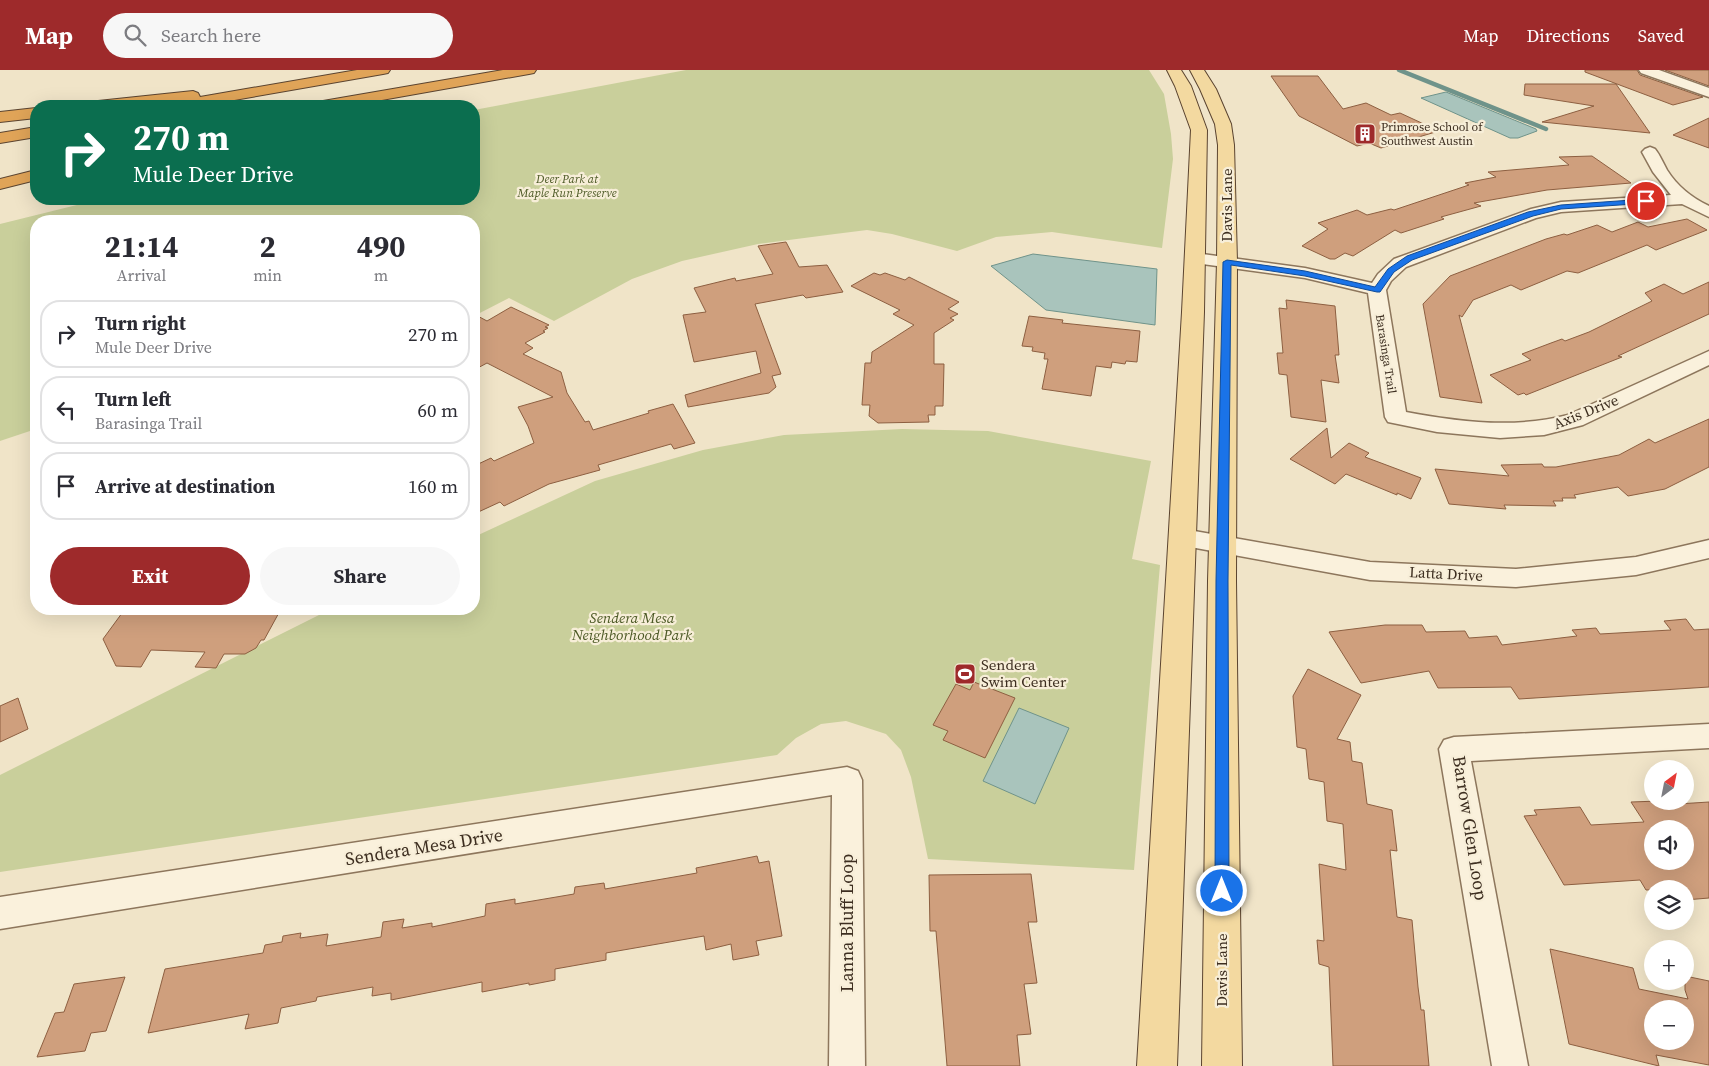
<!DOCTYPE html>
<meta charset="utf-8">
<style>
:root{--surface:#fff;--page:#f7f7f7;--text:#2b2b33;--muted:#7c7c81;--line:#e1e1e2;--accent:#9e2a2b}
body{margin:0;font-family:"Source Serif 4",serif;background:var(--page);color:var(--text);height:100vh;display:flex;flex-direction:column;font-size:19px;white-space:nowrap}
*{box-sizing:border-box;margin:0}
p{font-size:16px;color:var(--muted)}
.icon{flex:none;width:28px;height:28px;fill:none;stroke:currentColor;stroke-width:2;stroke-linecap:round;stroke-linejoin:round}
.map{position:relative;flex:1;overflow:hidden}
.details{position:absolute;left:30px;top:145px;width:450px;height:400px;display:flex;flex-direction:column;background:var(--surface);border-radius:20px;box-shadow:0 5px 20px #0002}
.details>*{flex:none}
.banner{position:absolute;left:30px;top:30px;width:450px;height:105px;border-radius:20px;box-shadow:0 5px 20px #0002;background:#0b6e4f;color:#fff;overflow:hidden}
.needle{width:32px;rotate:32deg}
.tools{position:absolute;left:1644px;top:690px;display:grid;gap:10px}
.tools a{display:grid;place-items:center;width:50px;height:50px;border-radius:50%;background:var(--surface);box-shadow:0 5px 20px #0002;font-size:25px}
.pin{position:absolute;display:grid;place-items:center;width:42px;height:42px;color:#fff;margin:-21px;border:2px solid #fff;border-radius:50%;box-shadow:0 1px 5px #0007}
.me{position:absolute;width:55px;margin:-28px;rotate:0deg;stroke-linejoin:round;filter:drop-shadow(0 0 4px #0008)}
.turn{display:flex;align-items:center;gap:18px;height:105px;padding:0 20px;font-size:22px}
.turn .icon{width:65px;height:65px;stroke-width:2.5}
.turn b{display:block;font-size:35px;line-height:42px}
.eta{display:flex;justify-content:space-evenly;align-items:center;height:85px;text-align:center}
.eta b{font-size:30px;font-weight:700;line-height:35px}
.button{display:flex;gap:10px;margin-top:auto;padding:10px 20px}
.button a{flex:1;height:58px;border-radius:30px;background:var(--accent);color:#fff;font-size:20px;font-weight:700;line-height:58px;text-align:center}
.button a+a{background:var(--page);color:var(--text)}
ul{padding:0;list-style:none}
li{display:flex;align-items:center;gap:15px;height:68px;margin:0 10px 8px;padding:0 10px;border:2px solid var(--line);border-radius:20px}
li div{flex:1}
li b{display:block;font-size:19px}
li em{font-style:normal}
header{display:flex;align-items:center;gap:30px;box-sizing:border-box;height:70px;padding:0 25px;background:var(--accent);color:#fff}
header strong{font-size:24px}
nav{display:flex;gap:28px;margin-inline-start:auto;font-size:18px}
.search{width:350px;height:45px;background:var(--page);display:flex;align-items:center;gap:12px;box-sizing:border-box;padding:0 18px;border-radius:28px;color:var(--muted);font-size:19px}
.map>svg:first-child{display:block}
.green{fill:#c9cf9b}
.water{fill:#a9c4bc;stroke:#6f938a}
.lines{fill:none;stroke-linecap:round;stroke-linejoin:round}
.stream{stroke:#6f938a;stroke-width:4.5}
.building{fill:#cf9f7d;stroke:#8d5f41;fill-rule:evenodd}
.minor-casing{stroke:#8d765c;stroke-width:3}
.major-casing{stroke:#5b4430;stroke-width:2}
.highway-casing{stroke:#5b4430;stroke-width:2}
.minor{fill:#faf1dc;fill-rule:evenodd}
.major{fill:#f3d9a0;fill-rule:evenodd}
.highway{fill:#e0a458;fill-rule:evenodd}
.route{fill:#1a73e8;stroke:#114b97}
.labels{text-anchor:middle;stroke-width:4.5;stroke-linejoin:round;paint-order:stroke}
.far-poi-label{font-size:12px;fill:#3d2e20;stroke:#f7eed8;text-anchor:start}
.far-park-label{font-size:12px;font-style:italic;fill:#4d5a26;stroke:#f7eed8}
.far-street-label{font-size:12px;fill:#3d2e20;stroke:#f7eed8}
.street-label{font-size:15px;fill:#3d2e20;stroke:#f7eed8}
.park-label{font-size:15px;font-style:italic;fill:#4d5a26;stroke:#f7eed8}
.poi-label{font-size:15px;fill:#3d2e20;stroke:#f7eed8;text-anchor:start}
.near-street-label{font-size:18px;fill:#3d2e20;stroke:#f7eed8}
</style>
<header>
<strong>Map</strong>
<div class="search"><svg class="icon" aria-label="search" viewBox="0 0 24 24"><circle cx="10" cy="10" r="6"/><path d="M15 15l6 6"/></svg>Search here</div>
<nav><a>Map</a><a>Directions</a><a>Saved</a></nav>
</header>
<div class="map">
<svg width="1709" height="996" viewBox="0 0 1709 996">
<rect width="100%" height="100%" fill="#f0e4c8"/>
<path class="green" d="M 686,0 L 1149,0 L 1164,24 L 1171,64 L 1173,89 L 1162,178 L 1052,162 L 996,167 L 957,181 L 892,164 L 867,160 L 835,164 L 758,174 L 682,191 L 632,209 L 554,251 L 509,228 L 474,246 L 474,151 L 36,151 L 36,359 L 0,371 L 0,154 L 101,129 L 474,129 L 474,40 Z
M 902,359 L 988,361 L 1151,391 L 1132,489 L 1160,495 L 1134,800 L 928,789 L 911,707 L 901,680 L 886,664 L 846,651 L 821,654 L 796,668 L 777,685 L 0,802 L 0,705 L 331,539 L 474,539 L 474,467 L 595,411 L 703,380 L 784,365 Z"/>
<path class="water" d="M 1446,22 L 1536,59 L 1537,61 L 1518,68 L 1510,68 L 1421,28 Z
M 1033,184 L 1157,199 L 1155,255 L 1046,240 L 991,196 Z
M 1019,638 L 1069,658 L 1035,734 L 983,711 Z"/>
<g class="lines">
<path class="stream" d="M 1399,0 L 1546,59"/>
</g>
<path class="building" d="M 1585,0 L 1637,0 L 1640,5 L 1703,27 L 1673,35 L 1585,2 Z
M 1665,0 L 1709,0 L 1709,16 Z
M 1271,6 L 1318,6 L 1343,39 L 1366,33 L 1391,45 L 1400,43 L 1439,61 L 1381,78 L 1369,73 L 1357,76 L 1299,46 Z
M 1525,14 L 1616,14 L 1650,63 L 1542,52 L 1594,36 L 1524,25 Z
M 1709,48 L 1709,78 L 1673,65 Z
M 1592,86 L 1631,113 L 1547,120 L 1474,133 L 1481,136 L 1441,147 L 1444,149 L 1401,163 L 1395,160 L 1353,186 L 1345,183 L 1335,189 L 1330,189 L 1302,176 L 1328,159 L 1318,153 L 1357,140 L 1367,145 L 1391,139 L 1394,140 L 1469,115 L 1465,113 L 1496,107 L 1488,102 L 1569,95 L 1559,87 Z
M 1687,149 L 1707,160 L 1656,180 L 1647,175 L 1578,203 L 1567,201 L 1521,220 L 1511,215 L 1473,230 L 1462,247 L 1459,245 L 1482,333 L 1440,327 L 1423,234 L 1450,206 L 1546,169 L 1564,164 L 1567,165 L 1597,155 L 1612,162 L 1638,152 L 1648,157 Z
M 786,172 L 799,197 L 827,195 L 843,222 L 806,228 L 803,225 L 755,234 L 781,304 L 772,306 L 776,317 L 769,323 L 688,337 L 685,325 L 761,303 L 756,281 L 694,292 L 683,245 L 706,242 L 694,218 L 735,208 L 736,211 L 773,204 L 758,176 Z
M 874,203 L 880,205 L 885,203 L 905,210 L 909,207 L 959,232 L 948,239 L 958,244 L 950,248 L 954,250 L 934,263 L 934,294 L 944,294 L 943,336 L 935,336 L 935,345 L 928,345 L 929,352 L 878,353 L 869,346 L 870,335 L 862,335 L 865,293 L 871,293 L 872,282 L 914,255 L 893,244 L 900,240 L 851,216 Z
M 1709,212 L 1709,244 L 1618,286 L 1622,287 L 1526,325 L 1524,323 L 1518,325 L 1490,305 L 1531,290 L 1522,284 L 1551,273 L 1562,269 L 1565,271 L 1589,262 L 1652,231 L 1645,223 L 1664,214 L 1683,224 Z
M 1286,230 L 1335,236 L 1339,285 L 1335,285 L 1339,313 L 1321,310 L 1326,352 L 1291,347 L 1287,305 L 1279,304 L 1277,283 L 1283,283 L 1279,238 L 1287,239 Z
M 511,237 L 549,255 L 545,257 L 548,258 L 543,261 L 545,262 L 525,273 L 533,278 L 523,284 L 561,302 L 567,323 L 585,352 L 589,351 L 593,360 L 649,343 L 648,341 L 673,334 L 695,373 L 674,379 L 671,374 L 598,395 L 600,400 L 549,414 L 504,436 L 500,432 L 474,444 L 474,396 L 491,388 L 494,391 L 534,373 L 528,356 L 518,337 L 553,327 L 487,293 L 474,300 L 474,244 L 487,251 Z
M 1029,246 L 1063,250 L 1062,253 L 1140,261 L 1137,292 L 1126,291 L 1125,294 L 1112,292 L 1111,298 L 1096,296 L 1091,326 L 1042,319 L 1048,289 L 1044,289 L 1045,283 L 1032,281 L 1033,277 L 1022,276 Z
M 1709,349 L 1709,397 L 1665,419 L 1628,426 L 1618,417 L 1574,425 L 1576,428 L 1562,428 L 1563,431 L 1553,431 L 1556,436 L 1504,435 L 1506,439 L 1449,434 L 1435,399 L 1509,406 L 1501,395 L 1542,394 L 1544,397 L 1556,397 L 1619,385 L 1649,369 L 1655,373 Z
M 1327,358 L 1331,388 L 1349,373 L 1369,383 L 1365,387 L 1421,408 L 1411,429 L 1397,423 L 1397,425 L 1346,404 L 1335,414 L 1290,389 Z
M 125,539 L 281,539 L 264,570 L 261,570 L 256,578 L 245,584 L 224,584 L 216,598 L 195,597 L 205,582 L 151,580 L 141,597 L 116,596 L 103,569 Z
M 1686,549 L 1694,560 L 1709,559 L 1709,617 L 1519,629 L 1511,617 L 1438,618 L 1429,601 L 1361,613 L 1329,562 L 1385,555 L 1422,555 L 1426,562 L 1465,561 L 1469,568 L 1497,566 L 1502,575 L 1577,566 L 1572,560 L 1596,558 L 1600,564 L 1671,560 L 1664,551 Z
M 1308,599 L 1361,625 L 1337,669 L 1350,672 L 1352,691 L 1362,693 L 1367,734 L 1392,740 L 1397,781 L 1390,780 L 1397,847 L 1412,850 L 1418,917 L 1421,940 L 1424,940 L 1429,996 L 1333,996 L 1329,897 L 1319,894 L 1317,870 L 1324,871 L 1319,794 L 1346,800 L 1343,754 L 1327,751 L 1324,712 L 1309,709 L 1306,679 L 1297,677 L 1293,626 Z
M 974,612 L 1015,628 L 985,688 L 943,670 L 948,661 L 933,655 L 956,614 L 970,620 Z
M 18,628 L 28,659 L 0,672 L 0,636 Z
M 1659,731 L 1662,735 L 1709,732 L 1709,828 L 1685,830 L 1685,819 L 1646,820 L 1640,810 L 1564,815 L 1524,746 L 1537,745 L 1534,740 L 1580,737 L 1591,755 L 1644,752 L 1631,732 ZM 1652,759 L 1685,759 L 1685,791 L 1652,791 Z
M 757,786 L 759,793 L 769,791 L 782,866 L 756,871 L 759,885 L 733,890 L 731,874 L 706,880 L 704,866 L 606,883 L 606,890 L 555,899 L 555,910 L 529,915 L 529,913 L 482,922 L 482,912 L 391,930 L 391,923 L 372,926 L 373,917 L 317,927 L 316,931 L 281,938 L 278,953 L 245,959 L 249,944 L 148,963 L 165,899 L 263,883 L 265,875 L 282,872 L 283,866 L 301,863 L 300,868 L 328,864 L 326,876 L 381,867 L 383,852 L 404,849 L 402,858 L 432,853 L 432,857 L 485,846 L 486,834 L 515,829 L 515,834 L 574,824 L 575,817 L 604,813 L 605,819 L 697,803 L 696,798 Z
M 1031,804 L 1037,852 L 1028,852 L 1037,913 L 1024,914 L 1031,964 L 1017,965 L 1020,996 L 947,996 L 936,861 L 930,861 L 929,805 Z
M 1550,879 L 1633,898 L 1639,919 L 1688,929 L 1685,920 L 1685,906 L 1709,911 L 1709,995 L 1656,985 L 1659,996 L 1569,974 ZM 1652,939 L 1685,939 L 1685,971 L 1652,971 Z
M 125,907 L 106,961 L 91,963 L 85,981 L 37,987 L 55,943 L 64,942 L 74,914 Z"/>
<g class="lines">
<g class="minor-casing">
<path id="minor" d="M 1639,0 L 1659,0 L 1709,18 L 1709,27 L 1641,3 Z
M 1650,77 L 1655,79 C 1660,85 1663,93 1667,100 C 1677,116 1692,128 1709,136 L 1709,147 L 1682,134 L 1561,142 L 1536,148 L 1406,197 L 1391,211 L 1386,220 L 1406,342 C 1460,352 1514,359 1568,345 L 1709,281 L 1709,295 L 1583,355 L 1544,365 L 1500,368 L 1437,362 L 1388,352 L 1385,347 L 1368,223 L 1305,208 L 1195,193 L 1189,192 L 1186,188 L 1189,184 L 1195,183 L 1305,198 L 1372,213 L 1378,204 L 1394,189 L 1531,139 L 1561,132 L 1671,125 L 1653,102 L 1642,82 L 1645,79 Z
M 1183,459 L 1370,492 L 1516,499 L 1636,487 L 1709,470 L 1709,488 L 1636,505 L 1516,517 L 1370,510 L 1174,474 L 1171,468 L 1174,462 Z
M 1709,654 L 1709,678 L 1471,691 L 1528,996 L 1492,996 L 1439,679 L 1444,670 L 1454,667 Z
M 847,697 L 858,701 L 862,710 L 865,996 L 829,996 L 832,725 L 0,859 L 0,827 Z"/>
</g>
<g class="major-casing">
<path id="major" d="M 1167,0 L 1181,0 L 1191,16 L 1207,60 L 1204,242 L 1177,996 L 1137,996 L 1182,242 L 1191,60 L 1175,16 Z
M 1190,0 L 1204,0 L 1216,19 L 1231,54 L 1234,75 L 1237,192 L 1236,511 L 1242,996 L 1202,996 L 1208,511 L 1217,192 L 1218,75 L 1215,54 L 1200,19 Z"/>
</g>
<g class="highway-casing">
<path id="highway" d="M 357,0 L 390,0 L 388,3 L 383,4 L 200,36 L 166,36 L 168,33 L 140,36 L 90,36 L 92,33 L 98,31 L 193,21 L 198,23 L 200,27 Z
M 503,0 L 536,0 L 534,3 L 529,4 L 348,36 L 315,36 L 317,33 L 323,31 Z
M 36,38 L 36,48 L 0,52 L 0,42 Z
M 36,57 L 36,67 L 0,73 L 0,63 Z
M 36,100 L 36,110 L 0,119 L 0,109 Z"/>
</g>
<use href="#minor" class="minor"/>
<use href="#major" class="major"/>
<use href="#highway" class="highway"/>
</g>
<path class="route" d="M 1646,129 L 1649,130 L 1649,133 L 1561,139 L 1533,146 L 1412,190 L 1394,202 L 1380,222 L 1377,222 L 1305,206 L 1231,195 L 1228,511 L 1229,821 L 1227,826 L 1222,828 L 1217,826 L 1215,821 L 1216,511 L 1223,192 L 1227,190 L 1305,201 L 1375,217 L 1388,199 L 1407,186 L 1528,142 L 1561,135 Z"/>
<defs>
<g id="building-square" transform="scale(1.125)"><rect x="-9" y="-9" width="18" height="18" rx="4" fill="#9e2a2b" stroke="#f7eed8"/><path d="M-4-6H4V6H1V3H-1V6H-4ZM-2.5-4.3h1.7v1.8h-1.7ZM.8-4.3h1.7v1.8H.8ZM-2.5-1h1.7V.8h-1.7ZM.8-1h1.7V.8H.8Z" fill="#fff"/></g>
<g id="stadium-square" transform="scale(1.125)"><rect x="-9" y="-9" width="18" height="18" rx="4" fill="#9e2a2b" stroke="#f7eed8"/><path d="M0-5a6.5 5 0 1 0 0 10a6.5 5 0 1 0 0-10ZM-3.5-1.8h7v3.6h-7Z" fill="#fff"/></g>
</defs>
<g fill-rule="evenodd">
<use href="#building-square" x="1365" y="64"/>
<use href="#stadium-square" x="965" y="604"/>
</g>
<g class="labels">
<g class="far-poi-label">
<text x="1381" y="61">Primrose School of<tspan x="1381" dy="14">Southwest Austin</tspan></text>
</g>
<g class="far-park-label">
<text x="567" y="113">Deer Park at<tspan x="567" dy="14">Maple Run Preserve</tspan></text>
</g>
<g class="far-street-label">
<text transform="translate(1386 284) rotate(81)" y="4">Barasinga Trail</text>
</g>
<g class="street-label">
<text transform="translate(1227 135) rotate(-90)" y="5">Davis Lane</text>
<text transform="translate(1586 342) rotate(-22)" y="5">Axis Drive</text>
<text transform="translate(1446 504) rotate(3)" y="5">Latta Drive</text>
<text transform="translate(1222 900) rotate(-90)" y="5">Davis Lane</text>
</g>
<g class="park-label">
<text x="632" y="553">Sendera Mesa<tspan x="632" dy="17">Neighborhood Park</tspan></text>
</g>
<g class="poi-label">
<text x="981" y="600">Sendera<tspan x="981" dy="17">Swim Center</tspan></text>
</g>
<g class="near-street-label">
<text transform="translate(1470 758) rotate(81)" y="6">Barrow Glen Loop</text>
<text transform="translate(424 777) rotate(-9)" y="6">Sendera Mesa Drive</text>
<text transform="translate(847 853) rotate(-90)" y="6">Lanna Bluff Loop</text>
</g>
</g>
</svg>
<div class="tools">
<a><svg class="needle" viewBox="-14 -14 28 28"><path d="M0-13l5 13h-10z" fill="#e53935"/><path d="M0 13l5-13h-10z" fill="#7c7c81"/></svg></a>
<a><svg class="icon" aria-label="sound" viewBox="0 0 24 24"><path d="M4 9h4l5-4v14l-5-4H4zM17 9q2 3 0 6"/></svg></a>
<a><svg class="icon" aria-label="layers" viewBox="0 0 24 24"><path d="M12 4l9 5-9 5-9-5zM3 14l9 5 9-5"/></svg></a>
<a>+</a>
<a>−</a>
</div>
<div class="pin" style="left:1646px;top:131px;background:#d93025"><svg class="icon" aria-label="arrive" viewBox="0 0 24 24"><path d="M6 21V4h12l-3 4 3 4H6"/></svg></div>
<svg class="me" style="left:1222px;top:821px" viewBox="-20 -20 40 40"><circle r="17" fill="#1a73e8" stroke="#fff" stroke-width="3"/><path d="M0-11L8 9 0 5-8 9z" fill="#fff"/></svg>
<div class="banner">
<div class="turn"><svg class="icon" aria-label="right" viewBox="0 0 24 24"><path d="M7 20v-9h11M14 6l5 5-5 5"/></svg><div><b>270 m</b>Mule Deer Drive</div></div>
</div>
<section class="details">
<div class="eta">
<div><b>21:14</b><p>Arrival</p></div>
<div><b>2</b><p>min</p></div>
<div><b>490</b><p>m</p></div>
</div>
<ul>
<li><svg class="icon" aria-label="right" viewBox="0 0 24 24"><path d="M7 20v-9h11M14 6l5 5-5 5"/></svg><div><b>Turn right</b><p>Mule Deer Drive</p></div><em>270 m</em></li>
<li><svg class="icon" aria-label="left" viewBox="0 0 24 24"><path d="M17 20v-9H6M10 6l-5 5 5 5"/></svg><div><b>Turn left</b><p>Barasinga Trail</p></div><em>60 m</em></li>
<li><svg class="icon" aria-label="arrive" viewBox="0 0 24 24"><path d="M6 21V4h12l-3 4 3 4H6"/></svg><div><b>Arrive at destination</b></div><em>160 m</em></li>
</ul>
<div class="button"><a>Exit</a><a>Share</a></div>
</section>
</div>
